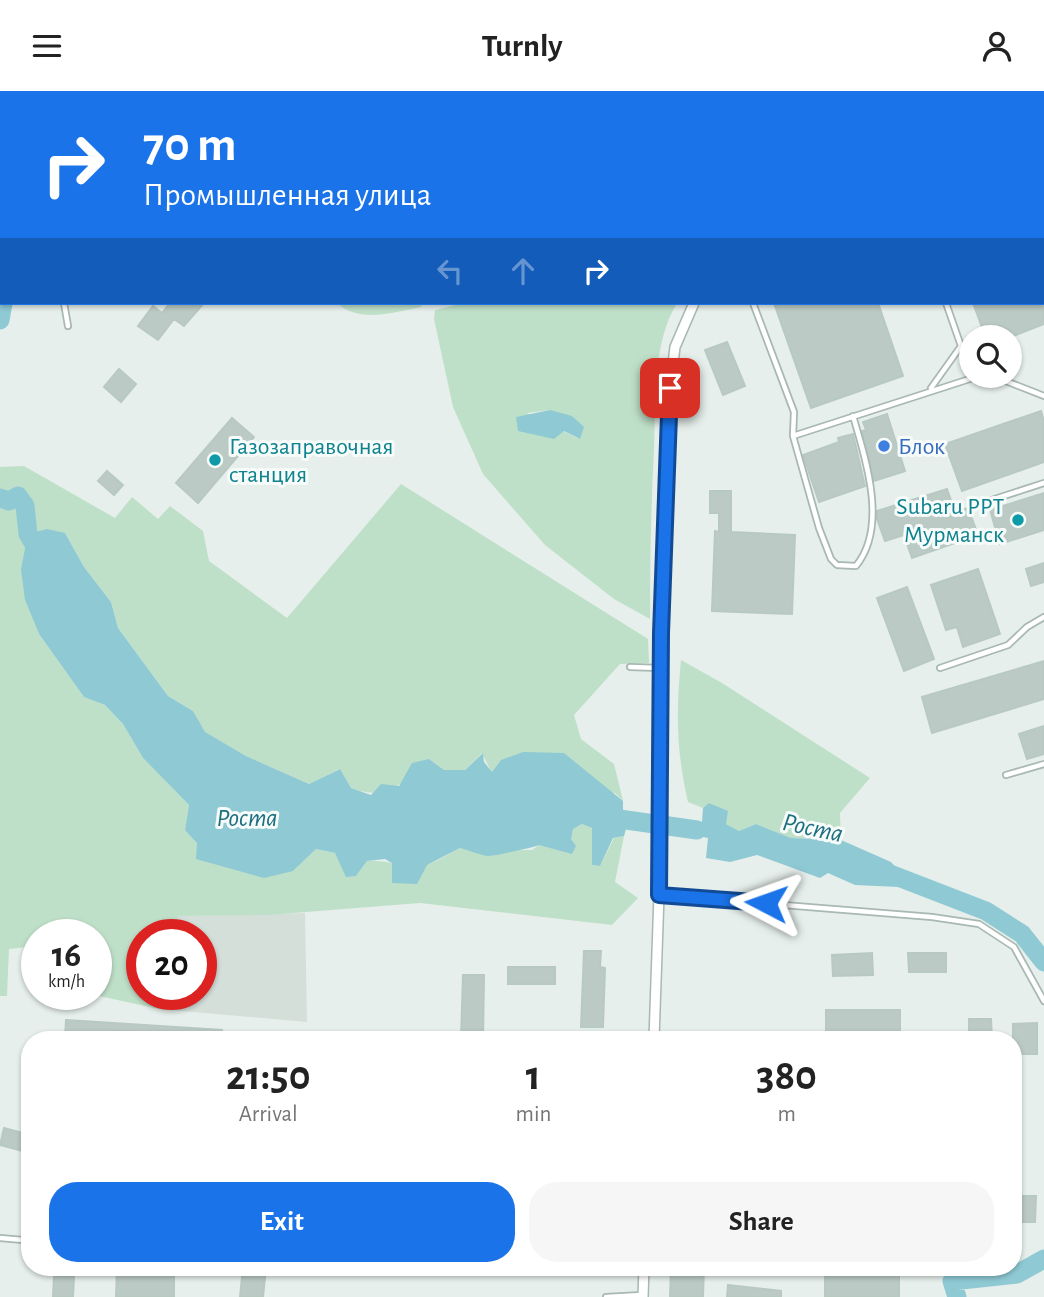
<!DOCTYPE html>
<meta charset="utf-8">
<style>
:root{--surface:#fff;--page:#f6f6f6;--text:#222;--muted:#767676;--accent:#1a73e8}
body{margin:0;font-family:"Alegreya Sans",sans-serif;background:var(--page);color:var(--text);height:100vh;display:flex;flex-direction:column;font-size:26px;white-space:nowrap}
*{box-sizing:border-box;margin:0}
p{font-size:23px;color:var(--muted)}
.icon{flex:none;width:38px;height:38px;fill:none;stroke:currentColor;stroke-width:2;stroke-linecap:round;stroke-linejoin:round}
.map{position:relative;flex:1;overflow:hidden}
.details{position:absolute;left:21px;top:940px;width:1001px;height:245px;display:flex;flex-direction:column;background:var(--surface);border-radius:28px;box-shadow:0 2px 5px #0004}
.details>*{flex:none}
.banner{position:absolute;left:0px;top:0px;width:1045px;height:214px;box-shadow:0 2px 5px #0004;background:#1a73e8;color:#fff;overflow:hidden}
.tools{position:absolute;left:959px;top:234px;display:grid;gap:14px}
.tools a{display:grid;place-items:center;width:63px;height:63px;border-radius:50%;background:var(--surface);box-shadow:0 2px 5px #0004;font-size:35px}
.speed{position:absolute;left:21px;top:828px;display:flex;gap:14px;font-size:35px;font-weight:700;text-align:center}
.speed>*{display:grid;place-content:center;width:91px;height:91px;border-radius:50%;background:var(--surface);box-shadow:0 2px 5px #0004;line-height:1}
.speed small{font-size:18px;font-weight:400}
.speed .limit{border:10px solid #d22;background:#fff;color:#111}
.pin{position:absolute;display:grid;place-items:center;width:60px;height:60px;color:#fff;margin:-30px;border-radius:14px;box-shadow:0 4px 10px #0006}
.me{position:absolute;width:77px;margin:-38px;rotate:274deg;stroke-linejoin:round;filter:drop-shadow(0 0 5px #0008)}
.turn{display:flex;align-items:center;gap:24px;height:147px;padding:0 28px;font-size:32px}
.turn .icon{width:91px;height:91px;stroke-width:2.5}
.turn b{display:block;font-size:49px;line-height:60px}
.lanes{display:flex;align-items:center;height:66px;padding:0 28px;background:#0003;justify-content:center;gap:35px;direction:ltr}
.lanes .off{opacity:.35}
.eta{display:flex;justify-content:space-evenly;align-items:center;height:119px;text-align:center}
.eta b{font-size:42px;font-weight:600;line-height:49px}
.primary-button{display:flex;gap:14px;margin-top:auto;padding:14px 28px}
.primary-button a{flex:1;height:80px;border-radius:28px;background:var(--accent);color:#fff;font-size:28px;font-weight:600;line-height:80px;text-align:center}
.primary-button a+a{background:var(--page);color:var(--text)}
header{display:flex;justify-content:space-between;align-items:center;height:91px;padding:0 28px;background:var(--surface);font-size:32px;font-weight:600}
.map>svg:first-child{display:block}
.built{fill:#d4dfda}
.green{fill:#bfe0c8;fill-rule:evenodd}
.water{fill:#8ec9d4}
.lines{fill:none;stroke-linecap:round;stroke-linejoin:round}
.river{stroke:#8ec9d4;stroke-width:19}
.building{fill:#bbcac4;stroke:#b8c9c2;stroke-width:2}
.lane-casing{stroke:#a8b8b2;stroke-width:8}
.street-casing{stroke:#a8b8b2;stroke-width:12}
.lane{stroke:#fff;stroke-width:4.5}
.street{stroke:#fff;stroke-width:9}
.route-casing{stroke:#114b97;stroke-width:18}
.route{stroke:#1a73e8;stroke-width:12}
.shop-dot{fill:#3f7fe0;stroke:#f7fbf9;stroke-width:2.5}
.culture-dot{fill:#0f9aa8;stroke:#f7fbf9;stroke-width:2.5}
.labels{text-anchor:middle;stroke-width:6;stroke-linejoin:round;paint-order:stroke}
.culture-label{font-size:24px;fill:#0d838f;stroke:#f7fbf9;text-anchor:start}
.shop-label{font-size:24px;fill:#366cbe;stroke:#f7fbf9;text-anchor:start}
.water-label{font-size:26px;font-style:italic;fill:#1c6f80;stroke:#f7fbf9}
</style>
<header><svg class="icon" aria-label="menu" viewBox="0 0 24 24"><path d="M4 6h16M4 12h16M4 18h16"/></svg>Turnly<svg class="icon" aria-label="person" viewBox="0 0 24 24"><circle cx="12" cy="8" r="4"/><path d="M4 21q1-7 8-7t8 7"/></svg></header>
<div class="map">
<svg width="1044" height="1206" viewBox="0 0 1044 1206">
<rect width="100%" height="100%" fill="#e6efeb"/>
<path class="built" d="M 305,822 L 307,931 L 159,918 L 162,903 L 201,903 L 201,844 L 174,843 L 177,825 Z"/>
<path class="green" d="M 90,0 L 210,0 L 210,2 L 91,2 Z
M 337,212 L 422,212 L 421,216 C 395,221 359,233 337,212 Z
M 464,212 L 677,212 C 652,253 656,311 654,358 C 651,415 650,471 650,528 L 614,508 L 545,454 L 483,383 L 453,316 L 434,228 L 435,219 ZM 550,319 L 579,348 L 527,322 Z
M 24,375 L 115,427 L 132,406 L 158,428 L 170,415 L 203,440 L 209,470 L 287,527 L 401,393 L 648,548 L 649,572 L 620,573 L 574,624 L 581,648 L 614,673 L 623,710 L 615,702 L 492,682 L 482,662 L 465,679 L 444,679 L 429,668 C 402,692 388,711 351,697 L 339,678 L 309,693 L 246,665 L 204,641 L 193,620 L 168,605 L 118,537 L 111,511 L 84,476 L 65,442 L 25,509 L 39,543 L 84,606 L 105,614 L 123,633 L 143,667 L 189,714 L 185,739 L 293,780 L 316,758 L 335,762 L 356,785 L 367,770 C 385,768 412,779 429,773 C 440,769 450,762 460,757 L 490,765 L 507,759 L 532,759 L 539,754 L 570,748 L 573,738 L 582,733 L 592,737 L 592,774 L 600,775 L 614,747 L 624,745 L 615,791 L 638,807 L 612,834 L 420,812 L 268,824 L 178,825 L 174,843 L 142,844 L 142,903 L 162,903 L 159,918 L 90,903 L 96,903 L 96,844 L 37,844 L 37,855 L 9,858 L 7,905 L 0,905 L 0,376 Z
M 681,569 L 722,592 L 870,687 L 840,722 L 841,749 L 791,747 L 756,733 L 739,740 L 726,733 L 710,712 L 703,717 L 688,711 C 676,659 676,621 681,569 Z"/>
<path class="water" d="M 550,319 L 572,325 L 584,336 L 580,348 L 564,340 L 554,348 L 518,340 L 516,326 Z
M 47,438 L 65,442 L 84,476 L 111,511 L 118,537 L 168,605 L 193,620 L 205,641 L 246,665 L 309,693 L 340,678 L 351,697 L 371,704 L 381,693 L 399,695 L 412,672 L 429,668 L 444,679 L 465,679 L 483,662 L 484,671 L 492,681 L 501,669 L 523,661 L 564,662 L 623,710 L 623,732 L 626,738 L 624,745 L 613,747 L 600,775 L 592,774 L 592,737 L 582,733 L 573,738 L 571,748 L 576,755 L 572,763 L 539,754 C 536,756 493,765 488,765 C 479,764 469,759 460,757 L 427,774 L 417,793 L 392,792 L 392,772 L 385,768 L 367,770 L 356,785 L 346,786 L 335,762 L 316,758 L 293,780 L 264,787 L 196,768 L 197,752 L 185,739 L 189,714 L 143,667 L 123,633 L 105,614 L 84,606 L 39,543 L 25,509 L 21,478 L 28,443 Z
M 709,712 L 728,720 L 726,733 L 739,740 L 756,733 L 791,747 L 841,749 L 891,771 L 903,785 L 899,796 L 855,794 L 828,782 L 820,787 L 757,764 L 730,771 L 706,767 L 708,747 L 670,739 L 671,733 L 702,731 L 703,717 Z"/>
<g class="lines">
<path class="river" d="M 0,229 L 3,212
M 0,407 L 9,410 L 18,405 L 25,415 L 28,443 L 42,466
M 598,725 L 697,739
M 880,779 L 986,820 L 1022,843 L 1044,871
M 957,1206 L 952,1190 L 1017,1183 L 1044,1168"/>
</g>
<path class="building" d="M 170,212 L 204,212 L 184,235 L 174,228 L 158,249 L 138,235 L 153,215 L 162,222 Z
M 774,212 L 878,212 L 903,285 L 811,317 Z
M 973,212 L 1044,212 L 1044,233 L 1008,247 L 986,247 Z
M 727,251 L 745,295 L 723,304 L 705,259 Z
M 119,278 L 136,293 L 121,311 L 104,296 Z
M 1041,320 L 1044,330 L 1044,371 L 962,400 L 945,353 Z
M 887,323 L 905,380 L 874,390 L 862,340 L 866,339 L 863,331 Z
M 232,327 L 254,346 L 198,412 L 176,392 Z
M 853,343 L 865,395 L 819,411 L 803,364 L 839,351 L 838,347 Z
M 107,380 L 123,394 L 114,404 L 98,390 Z
M 947,398 L 955,421 L 968,417 L 978,444 L 912,467 L 904,444 L 885,450 L 877,428 L 877,420 Z
M 710,400 L 731,400 L 731,441 L 795,444 L 792,523 L 712,520 L 715,440 L 719,441 L 719,422 L 710,422 Z
M 1044,402 L 1044,439 L 1000,453 L 990,419 Z
M 1044,472 L 1044,491 L 1031,495 L 1026,478 Z
M 978,478 L 1000,543 L 963,556 L 957,536 L 946,539 L 931,494 Z
M 907,496 L 934,568 L 904,580 L 877,507 Z
M 1044,570 L 1044,608 L 932,642 L 922,606 Z
M 1044,635 L 1044,663 L 1027,668 L 1019,643 Z
M 584,860 L 601,860 L 600,876 L 605,877 L 603,936 L 581,936 Z
M 872,862 L 873,884 L 833,885 L 832,864 Z
M 908,862 L 946,862 L 946,881 L 909,881 Z
M 508,876 L 555,876 L 555,893 L 508,893 Z
M 463,884 L 484,884 L 483,948 L 461,948 Z
M 826,919 L 900,919 L 900,948 L 826,948 Z
M 969,928 L 991,928 L 992,948 L 969,948 Z
M 66,929 L 222,939 L 221,948 L 65,948 Z
M 1037,932 L 1037,963 L 1013,963 L 1013,933 Z
M 4,1037 L 30,1044 L 30,1062 L 0,1054 Z
M 1013,1105 L 1036,1105 L 1035,1131 L 1013,1131 Z
M 117,1176 L 174,1176 L 174,1206 L 116,1206 Z
M 243,1176 L 266,1177 L 263,1206 L 240,1206 Z
M 671,1176 L 704,1176 L 703,1206 L 670,1206 Z
M 825,1176 L 899,1176 L 899,1206 L 825,1206 Z
M 54,1185 L 74,1186 L 73,1206 L 53,1206 Z
M 728,1194 L 781,1200 L 781,1206 L 727,1206 Z"/>
<g class="lines">
<g class="lane-casing">
<path id="lane" d="M 26,0 L 27,2
M 64,212 L 68,235
M 753,212 L 794,321 L 793,345 L 819,437 L 831,468 L 837,474 L 856,475 C 888,436 866,369 853,325
M 993,285 L 1044,305
M 931,297 L 961,255 L 946,212
M 793,345 L 979,285
M 973,415 L 1044,392
M 630,576 L 660,577
M 940,577 L 1008,554 L 1027,536 L 1044,526
M 1006,684 L 1044,673
M 659,804 L 932,826 L 979,833 L 1014,856 L 1044,910
M 0,1147 L 23,1149
M 606,1206 L 642,1204"/>
</g>
<g class="street-casing">
<path id="street" d="M 968,2 L 972,0
M 654,948 L 659,804 L 661,542 L 670,297 L 675,256 L 694,212
M 643,1206 L 644,1176"/>
</g>
<use href="#lane" class="lane"/>
<use href="#street" class="street"/>
</g>
<g class="lines">
<g class="route-casing">
<path id="route" d="M 670,297 L 661,542 L 659,804 L 766,812"/>
</g>
<use href="#route" class="route"/>
</g>
<circle class="shop-dot" cx="884" cy="355" r="7"/>
<g class="culture-dot">
<circle cx="215" cy="369" r="7"/>
<circle cx="1018" cy="429" r="7"/>
</g>
<g class="labels">
<g class="culture-label">
<text x="229" y="363">Газозаправочная<tspan x="229" dy="28">станция</tspan></text>
<text x="1004" y="423" text-anchor="end">Subaru РРТ<tspan x="1004" dy="28">Мурманск</tspan></text>
</g>
<g class="shop-label">
<text x="898" y="363">Блок</text>
</g>
<g class="water-label">
<text x="247" y="735">Роста</text>
<text transform="translate(813 736) rotate(12)" y="9">Роста</text>
</g>
</g>
</svg>
<div class="tools">
<a><svg class="icon" aria-label="search" viewBox="0 0 24 24"><circle cx="10" cy="10" r="6"/><path d="M15 15l6 6"/></svg></a>
</div>
<div class="speed"><div>16<small>km/h</small></div><div class="limit">20</div></div>
<div class="pin" style="left:670px;top:297px;background:#d93025"><svg class="icon" aria-label="arrive" viewBox="0 0 24 24"><path d="M6 21V4h12l-3 4 3 4H6"/></svg></div>
<svg class="me" style="left:766px;top:812px" viewBox="-20 -20 40 40"><path d="M0-17L14 15 0 8-14 15z" fill="#1a73e8" stroke="#fff" stroke-width="4"/></svg>
<div class="banner">
<div class="turn"><svg class="icon" aria-label="right" viewBox="0 0 24 24"><path d="M7 20v-9h11M14 6l5 5-5 5"/></svg><div><b>70 m</b>Промышленная улица</div></div>
<div class="lanes"><svg class="icon off" aria-label="left" viewBox="0 0 24 24"><path d="M17 20v-9H6M10 6l-5 5 5 5"/></svg><svg class="icon off" aria-label="ahead" viewBox="0 0 24 24"><path d="M12 20V5M6 11l6-6 6 6"/></svg><svg class="icon" aria-label="right" viewBox="0 0 24 24"><path d="M7 20v-9h11M14 6l5 5-5 5"/></svg></div>
</div>
<section class="details">
<div class="eta">
<div><b>21:50</b><p>Arrival</p></div>
<div><b>1</b><p>min</p></div>
<div><b>380</b><p>m</p></div>
</div>
<div class="primary-button"><a>Exit</a><a>Share</a></div>
</section>
</div>
